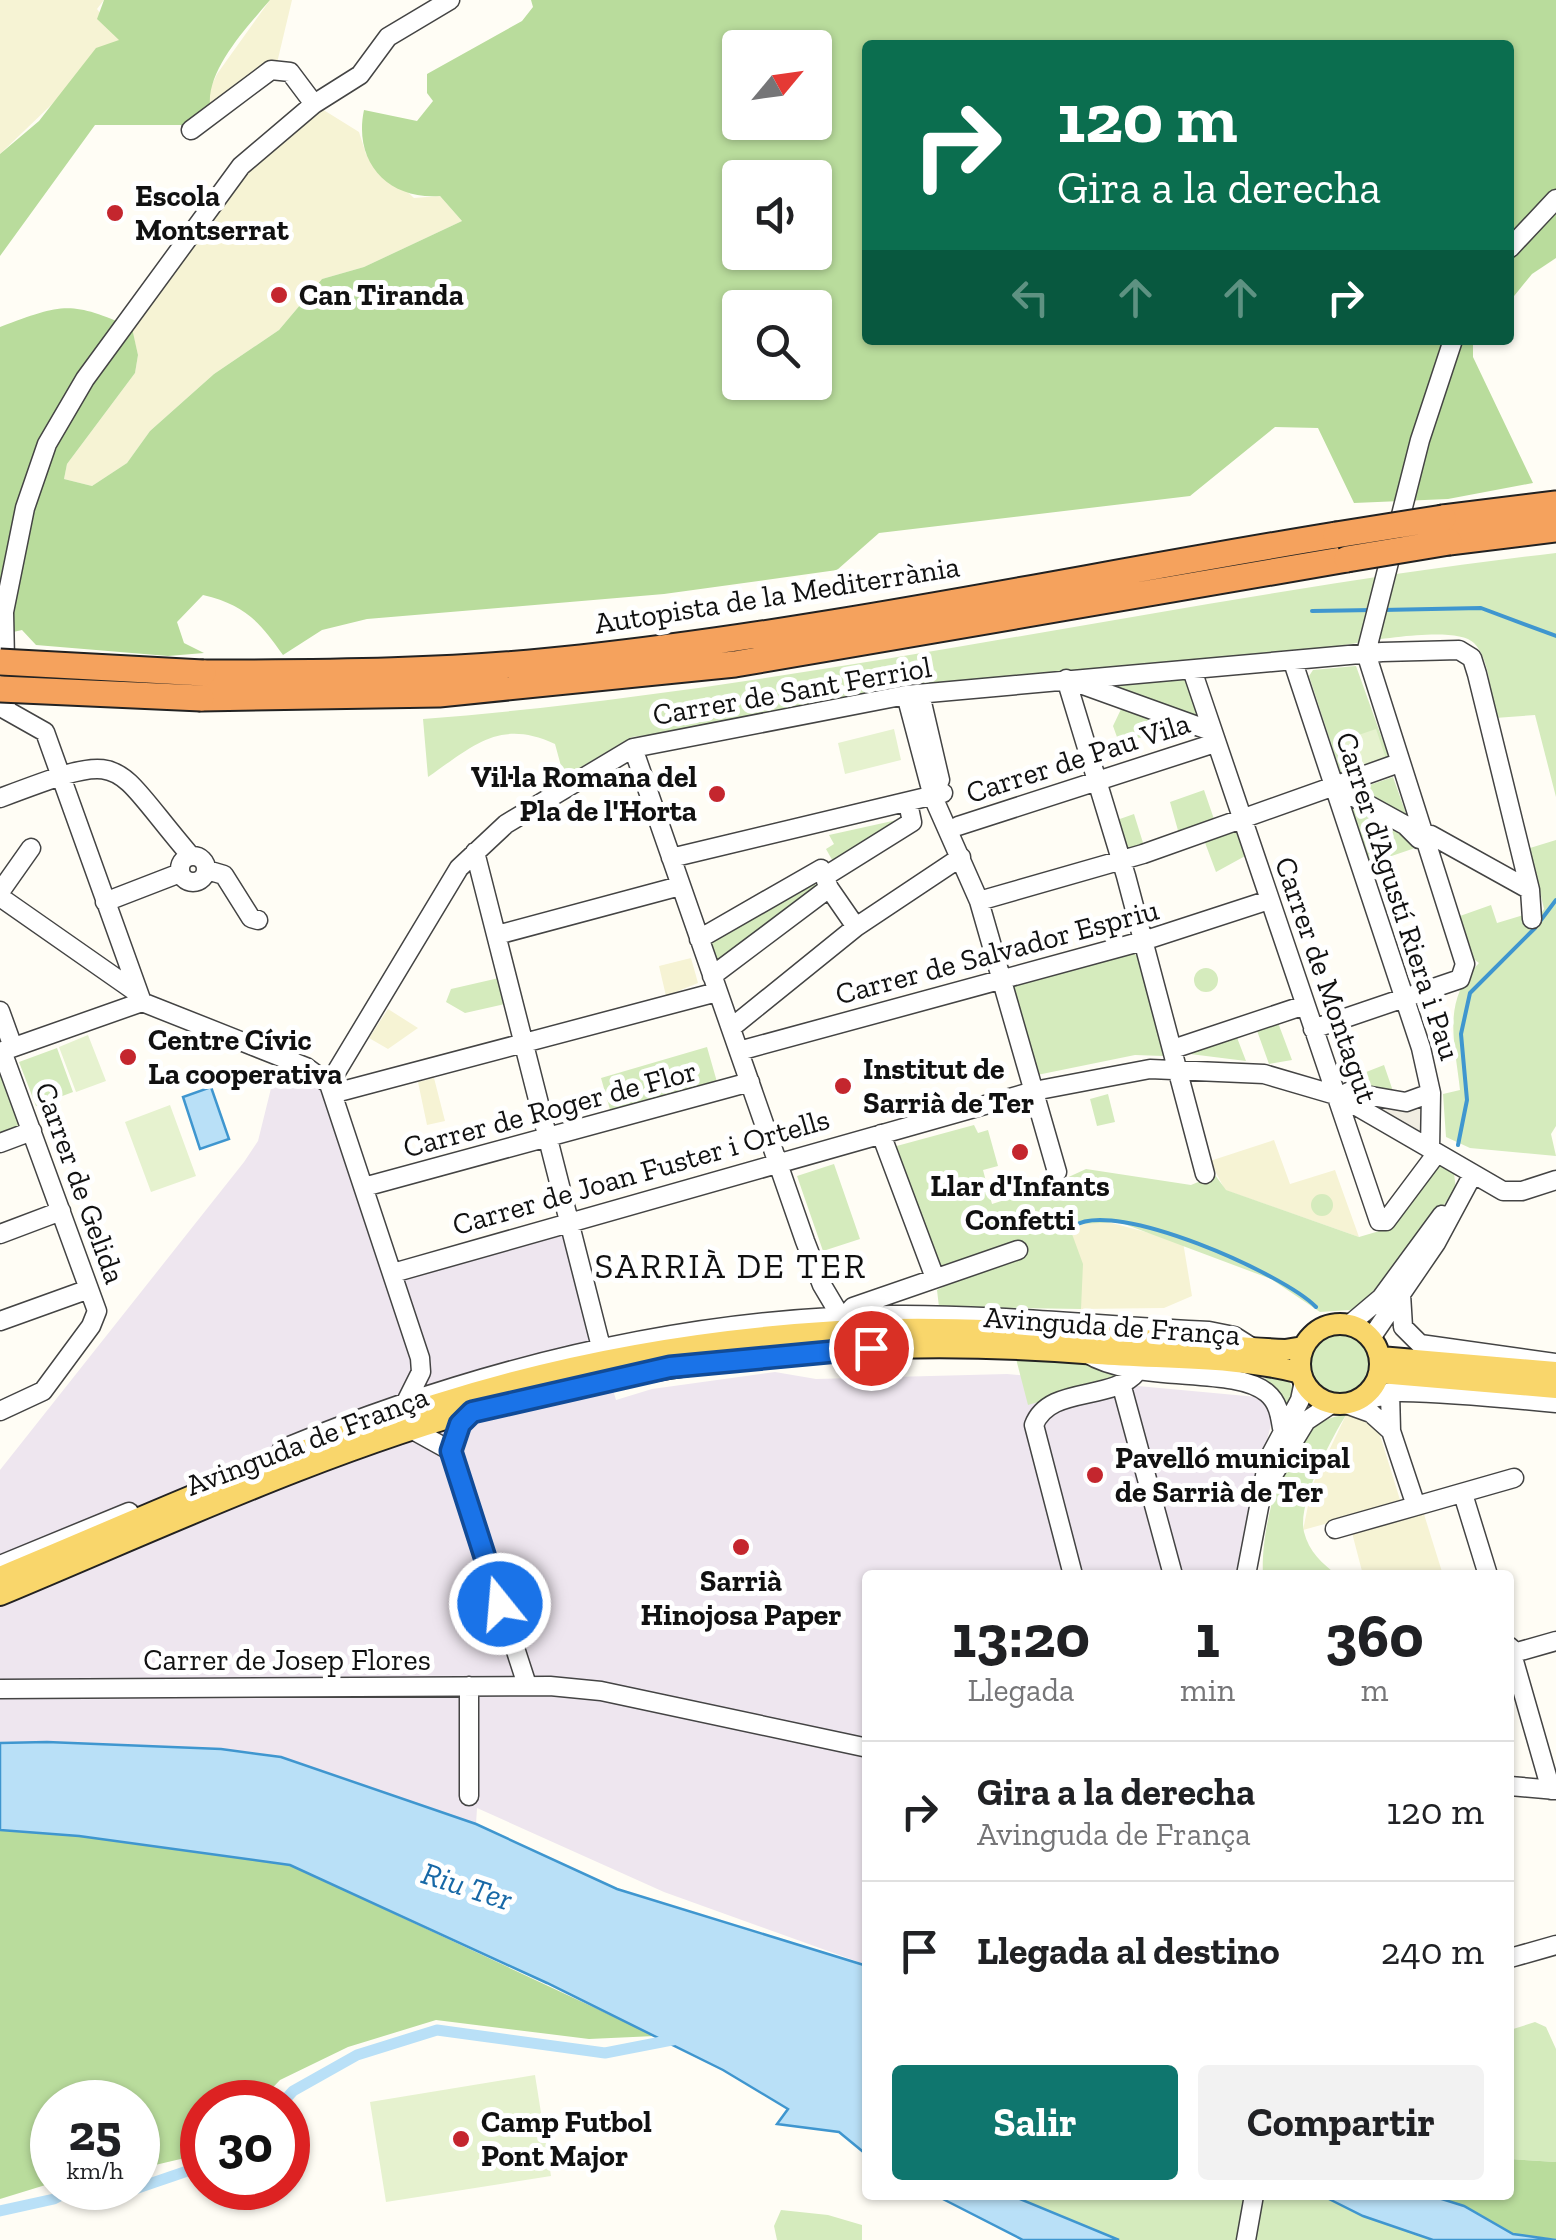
<!DOCTYPE html>
<html lang="es">
<meta charset="utf-8">
<style>
:root{--surface:#fff;--page:#f2f2f2;--text:#202124;--muted:#757577;--line:#e0e0e0;--accent:#0f766e}
body{margin:0;font-family:"Zilla Slab",serif;background:var(--page);color:var(--text);height:100vh;display:flex;flex-direction:column;font-size:38px;white-space:nowrap}
*{box-sizing:border-box;margin:0}
p{font-size:32px;color:var(--muted)}
.icon{flex:none;width:55px;height:55px;fill:none;stroke:currentColor;stroke-width:2;stroke-linecap:round;stroke-linejoin:round}
.map{position:relative;flex:1;overflow:hidden}
.sheet{position:absolute;left:862px;top:1570px;width:652px;height:630px;display:flex;flex-direction:column;background:var(--surface);border-radius:10px;box-shadow:0 2px 8px #0004}
.sheet>*{flex:none}
.guide{position:absolute;left:862px;top:40px;width:652px;height:305px;border-radius:10px;box-shadow:0 2px 8px #0004;background:#0b6e4f;color:#fff;overflow:hidden}
.needle{width:65px;rotate:61deg}
.fabs{position:absolute;left:722px;top:30px;display:grid;gap:20px}
.fabs a{display:grid;place-items:center;width:110px;height:110px;border-radius:10px;background:var(--surface);box-shadow:0 2px 8px #0004;font-size:50px}
.speed{position:absolute;left:30px;top:2080px;display:flex;gap:20px;font-size:50px;font-weight:700;text-align:center}
.speed>*{display:grid;place-content:center;width:130px;height:130px;border-radius:50%;background:var(--surface);box-shadow:0 2px 8px #0004;line-height:1}
.speed small{font-size:25px;font-weight:400}
.speed .limit{border:15px solid #d22;background:#fff;color:#111}
.pin{position:absolute;display:grid;place-items:center;width:85px;height:85px;color:#fff;margin:-42px;border:5px solid #fff;border-radius:50%;box-shadow:0 2px 10px #0007}
.me{position:absolute;width:110px;margin:-55px;rotate:343deg;stroke-linejoin:round;filter:drop-shadow(0 0 8px #0008)}
.turn{display:flex;align-items:center;gap:35px;height:210px;padding:0 30px;font-size:45px}
.turn .icon{width:130px;height:130px;stroke-width:2.5}
.turn b{display:block;font-size:70px;line-height:85px}
.lanes{display:flex;align-items:center;height:95px;padding:0 30px;background:#0003;justify-content:center;gap:50px;direction:ltr}
.lanes .off{opacity:.35}
.eta{display:flex;justify-content:space-evenly;align-items:center;height:170px;text-align:center}
.eta b{font-size:60px;font-weight:700;line-height:70px}
.cta{display:flex;gap:20px;margin-top:auto;padding:20px 30px}
.cta a{flex:1;height:115px;border-radius:10px;background:var(--accent);color:#fff;font-size:40px;font-weight:700;line-height:115px;text-align:center}
.cta a+a{background:var(--page);color:var(--text)}
ul{padding:0;list-style:none}
li{display:flex;align-items:center;gap:30px;height:140px;padding:0 30px;border-top:2px solid var(--line)}
li div{flex:1}
li b{display:block;font-size:38px}
li em{font-style:normal}
.map>svg:first-child{display:block}
.industrial{fill:#eee6ef}
.farmland{fill:#f6f3d4}
.green{fill:#d5ebbd}
.forest{fill:#b9dc9c;fill-rule:evenodd}
.pitch{fill:#e6f2cf}
.plaza{fill:#f1ede2}
.water{fill:#b9e0f7;stroke:#3f96cf;stroke-width:2.5}
.lines{fill:none;stroke-linecap:round;stroke-linejoin:round}
.stream{stroke:#3f96cf;stroke-width:4}
.canal{stroke:#b9e0f7;stroke-width:11}
.minor-casing{stroke:#444;stroke-width:21}
.major-casing{stroke:#222;stroke-width:24}
.highway-casing{stroke:#222;stroke-width:29}
.minor{stroke:#fff;stroke-width:18}
.major{stroke:#f9d66b;stroke-width:20}
.highway{stroke:#f5a25d;stroke-width:25}
.highway-bridge-casing{stroke:#222;stroke-width:29;stroke-linecap:butt}
.highway-bridge{stroke:#f5a25d;stroke-width:25}
.route-casing{stroke:#114b97;stroke-width:25}
.route{stroke:#1a73e8;stroke-width:18}
.poi-dot{fill:#c4262e;stroke:#fff;stroke-width:4}
.labels{text-anchor:middle;stroke-width:10;stroke-linejoin:round;paint-order:stroke}
.poi-label{font-size:30px;font-weight:bold;fill:#111;stroke:#fff;text-anchor:start}
.street-label{font-size:30px;fill:#111;stroke:#fff}
.water-label{font-size:32px;font-style:italic;fill:#1768a6;stroke:#fff}
.quarter-label{font-size:35px;letter-spacing:2.5px;fill:#111;stroke:#fff}
</style>
<div class="map">
<svg width="1556" height="2240" viewBox="0 0 1556 2240">
<rect width="100%" height="100%" fill="#fffdf5"/>
<path class="industrial" d="M 277,1064 L 319,1081 L 389,1279 L 566,1229 L 616,1400 L 652,1389 L 775,1372 L 816,1379 L 1007,1374 L 1257,1397 L 1271,1408 L 1272,1421 L 1246,1521 L 1241,1575 L 868,1575 L 867,1965 L 664,1892 L 477,1808 L 476,1824 L 281,1757 L 151,1746 L 0,1743 L 0,1470 L 244,1162 L 258,1141 Z"/>
<path class="farmland" d="M 0,0 L 104,0 L 97,9 L 120,39 L 0,154 Z
M 270,0 L 292,0 L 277,63 L 210,105 L 209,91 L 217,74 Z
M 314,104 L 359,132 L 366,154 L 414,198 L 440,196 L 462,221 L 364,267 L 322,279 L 279,330 L 214,374 L 150,431 L 127,463 L 92,486 L 64,479 L 67,464 L 135,373 L 138,355 L 132,329 L 241,166 Z
M 691,958 L 698,983 L 666,996 L 659,966 Z
M 388,1009 L 418,1028 L 388,1049 L 369,1038 Z
M 434,1078 L 445,1121 L 427,1125 L 418,1082 Z
M 1274,1140 L 1290,1184 L 1335,1170 L 1359,1237 L 1225,1190 L 1210,1161 Z
M 1097,1219 L 1183,1242 L 1192,1296 L 1164,1308 L 1081,1309 L 1072,1234 L 1080,1224 Z
M 1346,1415 L 1375,1419 L 1401,1503 L 1303,1530 L 1312,1486 Z
M 1423,1511 L 1443,1575 L 1363,1575 L 1351,1529 Z"/>
<path class="green" d="M 1556,553 L 1556,797 L 1535,715 L 1495,718 C 1491,697 1490,659 1474,643 C 1451,620 1320,650 1287,656 L 632,737 L 564,777 L 555,744 C 499,718 473,746 428,777 L 423,719 C 805,689 1177,597 1556,553 Z
M 1356,666 L 1389,758 L 1341,774 L 1309,676 L 1313,670 Z
M 1185,678 L 1203,724 L 1096,685 Z
M 1123,705 L 1152,716 L 1149,738 L 1117,737 L 1113,726 Z
M 1393,777 L 1418,847 L 1368,864 L 1349,804 L 1355,790 Z
M 1204,790 L 1215,822 L 1179,834 L 1170,802 Z
M 1134,814 L 1144,846 L 1132,850 L 1124,846 L 1117,820 Z
M 906,818 L 835,865 L 826,849 L 834,844 L 829,835 Z
M 1232,830 L 1238,832 L 1247,855 L 1216,872 L 1204,840 Z
M 1556,840 L 1556,1126 L 1551,1134 L 1556,1156 L 1470,1148 L 1446,1137 L 1443,1094 L 1460,1090 C 1455,1042 1441,1001 1479,963 L 1472,958 L 1460,916 L 1491,905 L 1497,923 L 1530,913 L 1534,924 L 1544,909 L 1530,848 Z
M 817,879 L 823,888 L 722,964 L 717,961 L 711,940 Z
M 1130,950 L 1143,961 L 1169,1040 L 1163,1056 L 1135,1055 L 1037,1075 L 1007,981 Z
M1194 980a12 12 0 1 1 24 0a12 12 0 1 1-24 0Z
M 499,978 L 505,1004 L 465,1013 L 446,1002 L 451,989 Z
M 1277,1020 L 1292,1060 L 1269,1064 L 1256,1028 Z
M 1236,1035 L 1246,1061 L 1190,1054 L 1190,1051 Z
M 707,1047 L 717,1082 L 611,1113 L 601,1078 Z
M 57,1048 L 73,1092 L 36,1106 L 19,1062 Z
M 1384,1065 L 1394,1094 L 1367,1090 L 1361,1074 Z
M 0,1068 L 26,1128 L 0,1137 Z
M 1108,1094 L 1115,1122 L 1097,1126 L 1090,1099 Z
M 974,1125 L 978,1133 L 988,1130 L 998,1166 L 983,1170 L 992,1204 L 1049,1186 L 1086,1169 L 1191,1185 L 1215,1175 L 1226,1190 L 1359,1237 L 1393,1227 L 1439,1163 L 1454,1173 L 1456,1190 L 1364,1302 L 1350,1310 L 1320,1312 L 1271,1279 L 1119,1222 L 1080,1224 L 1072,1234 L 1083,1264 L 1081,1309 L 939,1307 L 937,1290 L 943,1287 L 893,1147 Z
M 834,1164 L 860,1239 L 823,1251 L 797,1176 Z
M1311 1205a11 11 0 1 1 22 0a11 11 0 1 1-22 0Z
M1308 1363a31 31 0 1 1 62 0a31 31 0 1 1-62 0Z
M 1015,1355 L 1079,1360 L 1127,1376 L 1028,1405 Z
M 1267,1374 L 1286,1376 L 1295,1392 L 1287,1412 L 1263,1385 Z
M 1346,1415 C 1331,1439 1297,1503 1304,1532 C 1309,1552 1322,1563 1337,1575 L 1263,1575 C 1260,1526 1285,1418 1346,1415 Z
M 1535,2022 L 1546,2027 L 1556,2049 L 1556,2162 L 1510,2159 L 1510,2030 Z
M 1010,2195 L 1321,2195 L 1363,2216 L 1433,2240 L 1119,2240 Z
M 781,2210 L 828,2215 L 862,2225 L 862,2240 L 777,2240 L 774,2226 Z"/>
<path class="forest" d="M 104,0 L 270,0 C 248,26 207,69 210,105 L 182,125 L 95,125 L 0,256 L 0,154 L 39,121 L 96,48 L 119,40 L 97,19 Z
M 531,0 L 1556,0 L 1556,258 L 1532,274 L 1510,301 L 1510,45 L 868,45 L 868,340 L 1473,340 L 1473,357 L 1533,483 L 1448,499 L 1354,503 L 1318,428 L 1275,427 L 1190,496 L 879,533 L 837,570 L 664,594 L 367,619 L 322,630 L 283,655 C 259,621 245,605 203,595 L 177,622 L 184,643 L 204,653 L 168,656 L 36,645 L 22,630 L 0,635 L 0,327 C 62,304 70,300 132,328 L 138,355 L 135,373 L 67,464 L 64,479 L 92,486 L 127,463 L 150,431 L 214,374 L 279,330 L 322,279 L 364,267 L 462,221 L 440,196 C 388,200 353,162 364,110 L 417,121 L 433,101 L 427,93 L 427,74 L 522,21 L 533,7 ZM 740,48 L 815,48 L 815,122 L 740,122 ZM 740,178 L 815,178 L 815,252 L 740,252 ZM 740,308 L 815,308 L 815,382 L 740,382 Z
M 0,1830 L 79,1836 L 290,1865 L 655,2036 L 589,2039 L 436,2020 L 348,2047 L 280,2080 L 259,2102 L 202,2102 L 202,2154 L 138,2169 L 138,2102 L 52,2102 L 52,2183 L 0,2199 Z
M 1510,2159 L 1556,2162 L 1556,2239 L 1513,2234 L 1464,2206 L 1429,2195 L 1510,2195 Z"/>
<path class="pitch" d="M 894,729 L 901,760 L 845,774 L 838,743 Z
M 1376,729 L 1386,759 L 1345,773 L 1335,743 Z
M 88,1035 L 106,1081 L 76,1092 L 59,1047 Z
M 170,1105 L 196,1176 L 151,1192 L 125,1122 Z
M 535,2075 L 551,2176 L 386,2202 L 370,2102 Z"/>
<path class="plaza" d="M 1426,1098 L 1425,1134 L 1420,1134 L 1368,1103 Z"/>
<path class="water" d="M 211,1087 L 229,1139 L 200,1149 L 183,1097 Z
M 47,1742 L 221,1749 L 281,1757 L 476,1824 L 617,1889 L 867,1966 L 867,2155 L 839,2132 L 777,2124 L 788,2109 L 723,2070 L 547,1983 L 290,1865 L 79,1836 L 0,1830 L 0,1743 Z
M 935,2195 L 1010,2195 L 1119,2240 L 1023,2240 Z
M 1321,2195 L 1429,2195 L 1464,2206 L 1513,2234 L 1556,2240 L 1433,2240 L 1363,2216 Z"/>
<g class="lines">
<path class="stream" d="M 1382,610 L 1481,608 L 1556,636
M 1312,611 L 1373,610
M 1458,1145 L 1467,1100 L 1461,1034 L 1470,993 L 1535,928 L 1556,900
M 1074,1226 C 1114,1198 1284,1274 1316,1307"/>
<path class="canal" d="M 283,2102 L 293,2091 L 357,2055 L 437,2030 L 605,2053 L 677,2039
M 83,2188 L 123,2193 L 202,2166
M 0,2211 L 54,2199 L 75,2188"/>
<g class="minor-casing">
<path id="minor" d="M 191,130 L 271,70 L 290,72 L 314,104
M 1510,248 L 1556,199
M 1293,662 L 1421,1048 L 1431,1093 L 1430,1149
M 1192,670 L 1379,1221 L 1386,1221 L 1437,1153
M 1066,679 L 1126,876 L 1205,1174
M 1075,682 L 1211,731
M 920,694 L 940,780
M 906,695 L 933,797 L 979,901 L 1057,1172
M 633,748 L 805,1241 L 822,1285 L 841,1317
M 1334,786 L 1405,825 L 1419,839 L 1431,835 L 1530,890
M 0,798 C 130,749 107,758 190,855
M 958,826 L 1215,743
M 475,852 L 601,1347
M180 869a13 13 0 1 1 26 0a13 13 0 1 1-26 0Z
M 671,858 L 943,793
M 207,870 L 224,875 L 251,918 L 258,920
M 824,877 L 912,822 L 908,803
M 829,888 L 856,927
M 0,892 L 31,848
M 0,897 L 136,992
M 979,901 L 1143,854 L 1399,763
M 105,902 L 180,873
M 497,935 L 680,886
M 699,939 L 821,869 L 829,888 L 712,976
M 142,1002 L 45,732 L 6,710 L 4,612 L 25,508 L 47,444 L 85,379 L 241,166 L 314,104 L 360,75 L 388,37 L 450,0
M 142,1002 L 306,1067 L 329,1084 L 420,1358 L 421,1372 L 407,1400
M 0,1011 L 13,1047
M 731,1028 L 856,927 L 961,857
M 1313,1029 L 1460,979 L 1465,964 L 1366,653 L 1420,440 L 1453,340
M 1173,1049 L 1305,1005
M 739,1051 L 1143,941 L 1269,900
M 0,1052 L 142,1002
M 329,1084 L 459,868 L 506,824 L 633,748 L 906,695 L 1382,652 L 1459,650 L 1472,658 L 1477,674 L 1530,890 L 1532,919
M 1348,1092 L 1406,1102 L 1431,1093
M 335,1093 L 717,992
M 881,1134 L 935,1278
M 0,1143 L 32,1131
M 364,1187 L 750,1082
M 0,1234 L 61,1211
M 393,1273 L 1034,1091 L 1150,1069 L 1264,1074 L 1339,1096 L 1503,1191 L 1522,1191 L 1556,1180
M 1401,1294 L 1403,1327 L 1420,1344 L 1556,1363
M 846,1315 L 853,1307 L 1018,1250
M 0,1321 L 89,1289
M 1349,1325 L 1381,1298 L 1442,1215
M 1371,1338 L 1436,1243 L 1472,1176
M 1086,1353 C 1137,1385 1234,1365 1267,1393 C 1278,1402 1280,1415 1282,1428
M 1122,1387 L 1173,1575
M 1390,1392 L 1391,1431 L 1416,1506 L 1514,1478
M 1363,1398 C 1377,1401 1388,1391 1402,1392 C 1454,1393 1505,1398 1556,1403
M 1346,1404 L 1371,1413 L 1391,1431
M 0,1411 L 43,1391 L 91,1326 L 97,1311 L 2,1051
M 413,1430 L 451,1451
M 282,1449 C 477,1369 680,1317 892,1315 C 998,1314 1103,1326 1209,1331 L 1234,1336 L 1253,1348
M 451,1451 L 527,1685
M 451,1451 L 460,1425 L 471,1412
M 1270,1480 L 1306,1421 L 1333,1403
M 1463,1494 L 1488,1575
M 1335,1529 L 1416,1506
M 0,1565 L 129,1512
M 1073,1575 L 1034,1425 C 1049,1385 1112,1402 1137,1372
M 1246,1575 L 1268,1460 L 1300,1400 L 1304,1381
M 1510,1647 L 1551,1790
M 1510,1654 L 1556,1641
M 469,1686 L 469,1796
M 0,1689 L 550,1686 L 601,1691 L 868,1748
M 1510,1786 L 1556,1790
M 1510,1958 L 1556,1945
M 1246,2240 L 1254,2195"/>
</g>
<g class="major-casing">
<path id="major" d="M1300 1364a40 40 0 1 1 80 0a40 40 0 1 1-80 0Z
M 1380,1357 L 1556,1372
M 1380,1373 L 1556,1388
M 0,1577 C 140,1519 292,1449 437,1404 C 566,1363 703,1339 838,1331 C 988,1322 1135,1342 1285,1350 L 1303,1347
M 0,1595 C 161,1528 324,1451 493,1405 C 691,1352 894,1337 1098,1354 C 1164,1359 1237,1356 1301,1373"/>
</g>
<g class="highway-casing">
<path id="highway" d="M 1443,518 L 1556,504
M 1449,542 L 1556,529
M 203,673 C 329,673 456,672 581,658 C 835,630 1085,576 1336,535
M 201,698 L 439,694 L 735,664 L 1347,559"/>
</g>
<use href="#minor" class="minor"/>
<use href="#major" class="major"/>
<use href="#highway" class="highway"/>
<g class="highway-bridge-casing">
<path id="highway-bridge" d="M 1336,535 L 1443,518
M 1347,559 L 1449,542
M 0,662 L 203,673
M 0,689 L 201,698"/>
</g>
<use href="#highway-bridge" class="highway-bridge"/>
</g>
<g class="lines">
<g class="route-casing">
<path id="route" d="M 500,1604 L 451,1451 L 460,1424 L 472,1412 L 670,1367 L 871,1348"/>
</g>
<use href="#route" class="route"/>
</g>
<g class="poi-dot">
<circle cx="115" cy="213" r="10"/>
<circle cx="279" cy="295" r="10"/>
<circle cx="717" cy="794" r="10"/>
<circle cx="128" cy="1057" r="10"/>
<circle cx="843" cy="1086" r="10"/>
<circle cx="1020" cy="1152" r="10"/>
<circle cx="1095" cy="1475" r="10"/>
<circle cx="741" cy="1547" r="10"/>
<circle cx="461" cy="2139" r="10"/>
</g>
<g class="labels">
<g class="poi-label">
<text x="135" y="206">Escola<tspan x="135" dy="34">Montserrat</tspan></text>
<text x="299" y="305">Can Tiranda</text>
<text x="697" y="787" text-anchor="end">Vil·la Romana del<tspan x="697" dy="34">Pla de l'Horta</tspan></text>
<text x="148" y="1050">Centre Cívic<tspan x="148" dy="34">La cooperativa</tspan></text>
<text x="863" y="1079">Institut de<tspan x="863" dy="34">Sarrià de Ter</tspan></text>
<text x="1020" y="1196" text-anchor="middle">Llar d'Infants<tspan x="1020" dy="34">Confetti</tspan></text>
<text x="1115" y="1468">Pavelló municipal<tspan x="1115" dy="34">de Sarrià de Ter</tspan></text>
<text x="741" y="1591" text-anchor="middle">Sarrià<tspan x="741" dy="34">Hinojosa Paper</tspan></text>
<text x="481" y="2132">Camp Futbol<tspan x="481" dy="34">Pont Major</tspan></text>
</g>
<g class="street-label">
<text transform="translate(777 595) rotate(-9)" y="10">Autopista de la Mediterrània</text>
<text transform="translate(792 691) rotate(-10)" y="10">Carrer de Sant Ferriol</text>
<text transform="translate(1078 758) rotate(-18)" y="10">Carrer de Pau Vila</text>
<text transform="translate(1398 896) rotate(72)" y="10">Carrer d'Agustí Riera i Pau</text>
<text transform="translate(997 952) rotate(-15)" y="10">Carrer de Salvador Espriu</text>
<text transform="translate(1326 980) rotate(71)" y="10">Carrer de Montagut</text>
<text transform="translate(550 1109) rotate(-15)" y="10">Carrer de Roger de Flor</text>
<text transform="translate(641 1172) rotate(-16)" y="10">Carrer de Joan Fuster i Ortells</text>
<text transform="translate(80 1183) rotate(70)" y="10">Carrer de Gelida</text>
<text transform="translate(1112 1326) rotate(4)" y="10">Avinguda de França</text>
<text transform="translate(307 1441) rotate(-21)" y="10">Avinguda de França</text>
<text x="287" y="1670">Carrer de Josep Flores</text>
</g>
<g class="water-label">
<text transform="translate(467 1886) rotate(18)" y="11">Riu Ter</text>
</g>
<g class="quarter-label">
<text x="731" y="1278">SARRIÀ DE TER</text>
</g>
</g>
</svg>
<div class="fabs">
<a><svg class="needle" viewBox="-14 -14 28 28"><path d="M0-13l5 13h-10z" fill="#e53935"/><path d="M0 13l5-13h-10z" fill="#757577"/></svg></a>
<a><svg class="icon" aria-label="sound" viewBox="0 0 24 24"><path d="M4 9h4l5-4v14l-5-4H4zM17 9q2 3 0 6"/></svg></a>
<a><svg class="icon" aria-label="search" viewBox="0 0 24 24"><circle cx="10" cy="10" r="6"/><path d="M15 15l6 6"/></svg></a>
</div>
<div class="speed"><div>25<small>km/h</small></div><div class="limit">30</div></div>
<div class="pin" style="left:871px;top:1348px;background:#d93025"><svg class="icon" aria-label="arrive" viewBox="0 0 24 24"><path d="M6 21V4h12l-3 4 3 4H6"/></svg></div>
<svg class="me" style="left:500px;top:1604px" viewBox="-20 -20 40 40"><circle r="17" fill="#1a73e8" stroke="#fff" stroke-width="3"/><path d="M0-11L8 9 0 5-8 9z" fill="#fff"/></svg>
<div class="guide">
<div class="turn"><svg class="icon" aria-label="right" viewBox="0 0 24 24"><path d="M7 20v-9h11M14 6l5 5-5 5"/></svg><div><b>120 m</b>Gira a la derecha</div></div>
<div class="lanes"><svg class="icon off" aria-label="left" viewBox="0 0 24 24"><path d="M17 20v-9H6M10 6l-5 5 5 5"/></svg><svg class="icon off" aria-label="ahead" viewBox="0 0 24 24"><path d="M12 20V5M6 11l6-6 6 6"/></svg><svg class="icon off" aria-label="ahead" viewBox="0 0 24 24"><path d="M12 20V5M6 11l6-6 6 6"/></svg><svg class="icon" aria-label="right" viewBox="0 0 24 24"><path d="M7 20v-9h11M14 6l5 5-5 5"/></svg></div>
</div>
<section class="sheet">
<div class="eta">
<div><b>13:20</b><p>Llegada</p></div>
<div><b>1</b><p>min</p></div>
<div><b>360</b><p>m</p></div>
</div>
<ul>
<li><svg class="icon" aria-label="right" viewBox="0 0 24 24"><path d="M7 20v-9h11M14 6l5 5-5 5"/></svg><div><b>Gira a la derecha</b><p>Avinguda de França</p></div><em>120 m</em></li>
<li><svg class="icon" aria-label="arrive" viewBox="0 0 24 24"><path d="M6 21V4h12l-3 4 3 4H6"/></svg><div><b>Llegada al destino</b></div><em>240 m</em></li>
</ul>
<div class="cta"><a>Salir</a><a>Compartir</a></div>
</section>
</div>
